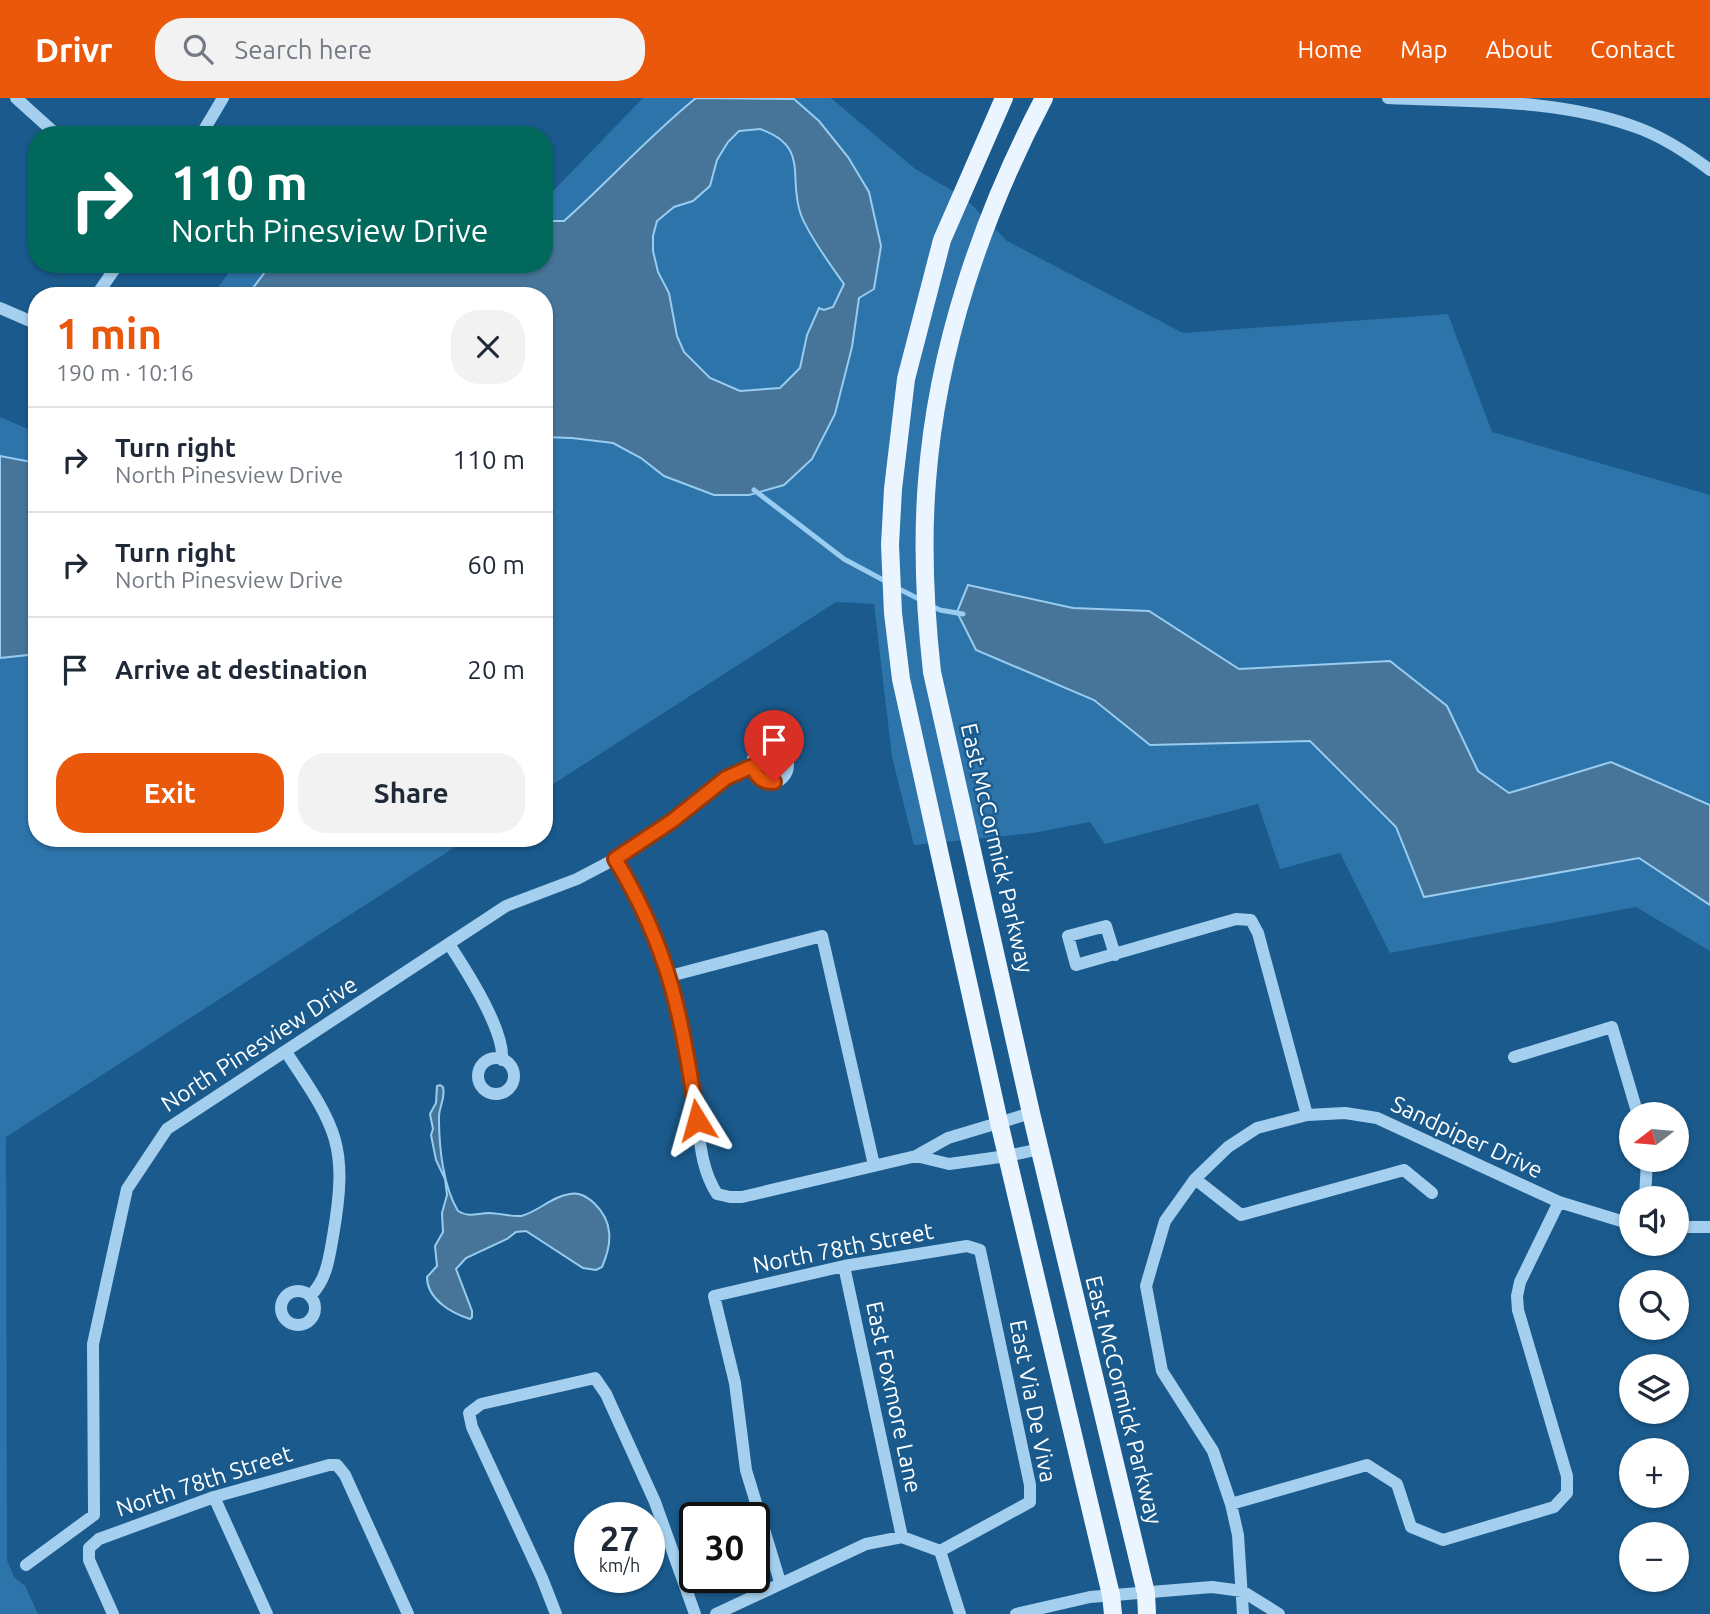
<!DOCTYPE html>
<meta charset="utf-8">
<style>
:root{--surface:#fff;--page:#f2f2f3;--text:#1f2937;--muted:#747a83;--line:#e0e1e3;--accent:#ea580c}
body{margin:0;font-family:Ubuntu,sans-serif;background:var(--page);color:var(--text);height:100vh;display:flex;flex-direction:column;font-size:26px;white-space:nowrap}
*{box-sizing:border-box;margin:0}
p{font-size:23px;color:var(--muted)}
.icon{flex:none;width:38px;height:38px;fill:none;stroke:currentColor;stroke-width:2;stroke-linecap:round;stroke-linejoin:round}
.map{position:relative;flex:1;overflow:hidden}
.drawer{position:absolute;left:28px;top:189px;width:525px;height:560px;display:flex;flex-direction:column;background:var(--surface);border-radius:28px;box-shadow:0 2px 5px #0004}
.drawer>*{flex:none}
.guide{position:absolute;left:28px;top:28px;width:525px;height:147px;border-radius:28px;box-shadow:0 2px 5px #0004;background:#00695c;color:#fff;overflow:hidden}
.needle{width:46px;rotate:254deg}
.fabs{position:absolute;left:1619px;top:1004px;display:grid;gap:14px}
.fabs a{display:grid;place-items:center;width:70px;height:70px;border-radius:50%;background:var(--surface);box-shadow:0 2px 5px #0004;font-size:35px}
.speed{position:absolute;left:574px;top:1404px;display:flex;gap:14px;font-size:35px;font-weight:700;text-align:center}
.speed>*{display:grid;place-content:center;width:91px;height:91px;border-radius:50%;background:var(--surface);box-shadow:0 2px 5px #0004;line-height:1}
.speed small{font-size:18px;font-weight:400}
.speed .limit{border:4px solid #111;border-radius:10px;background:#fff;color:#111}
.pin{position:absolute;display:grid;place-items:center;width:60px;height:60px;color:#fff;margin:-72px -30px;border-radius:50% 50% 50% 0;rotate:-45deg;box-shadow:0 0 7px #0007}
.pin .icon{rotate:45deg}
.me{position:absolute;width:77px;margin:-38px;rotate:352deg;stroke-linejoin:round;filter:drop-shadow(0 0 5px #0008)}
.turn{display:flex;align-items:center;gap:24px;height:147px;padding:0 28px;font-size:32px}
.turn .icon{width:91px;height:91px;stroke-width:2.5}
.turn b{display:block;font-size:49px;line-height:60px}
.round{display:grid;place-items:center;flex:none;width:74px;height:74px;border-radius:28px;background:var(--page)}
.headline{display:flex;align-items:center;justify-content:space-between;height:119px;padding:0 28px}
h1{font-size:42px;font-weight:700;line-height:52px;color:var(--accent)}
.cta{display:flex;gap:14px;margin-top:auto;padding:14px 28px}
.cta a{flex:1;height:80px;border-radius:28px;background:var(--accent);color:#fff;font-size:28px;font-weight:700;line-height:80px;text-align:center}
.cta a+a{background:var(--page);color:var(--text)}
ul{padding:0;list-style:none}
li{display:flex;align-items:center;gap:21px;height:105px;padding:0 28px;border-top:2px solid var(--line)}
li div{flex:1}
li b{display:block;font-size:26px}
li em{font-style:normal}
header{display:flex;align-items:center;gap:42px;box-sizing:border-box;height:98px;padding:0 35px;background:var(--accent);color:#fff}
header strong{font-size:33px}
nav{display:flex;gap:38px;margin-inline-start:auto;font-size:24px}
.search{width:490px;height:63px;background:var(--page);display:flex;align-items:center;gap:18px;box-sizing:border-box;padding:0 24px;border-radius:28px;color:var(--muted);font-size:26px}
.map>svg:first-child{display:block}
.green{fill:#2d74aa}
.water{fill:#477599;stroke:#98ccf0;stroke-width:2;fill-rule:evenodd}
.lines{fill:none;stroke-linecap:round;stroke-linejoin:round}
.stream{stroke:#98ccf0;stroke-width:5}
.minor{stroke:#a5cfee;stroke-width:12}
.major{stroke:#ebf5ff;stroke-width:18}
.route-casing{stroke:#983908;stroke-width:18}
.route{stroke:#ea580c;stroke-width:12}
.labels{text-anchor:middle;stroke-width:5;stroke-linejoin:round;paint-order:stroke}
.street-label{font-size:23px;fill:#fff;stroke:#1a5a8c}
</style>
<header>
<strong>Drivr</strong>
<div class="search"><svg class="icon" aria-label="search" viewBox="0 0 24 24"><circle cx="10" cy="10" r="6"/><path d="M15 15l6 6"/></svg>Search here</div>
<nav><a>Home</a><a>Map</a><a>About</a><a>Contact</a></nav>
</header>
<div class="map">
<svg width="1710" height="1516" viewBox="0 0 1710 1516">
<rect width="100%" height="100%" fill="#1a5a8c"/>
<path class="green" d="M 643,0 L 831,0 L 914,70 L 966,101 L 1007,143 L 1183,235 L 1448,216 L 1492,334 L 1710,397 L 1710,853 L 1636,809 L 1390,855 L 1340,755 L 1280,771 L 1258,706 L 1105,746 L 1090,724 L 1033,735 L 914,747 L 892,659 L 874,506 L 836,504 L 544,692 L 544,198 L 212,198 L 235,166 L 544,166 L 544,91 L 554,92 Z
M 0,319 L 37,335 L 37,740 L 469,740 L 6,1039 L 7,1462 L 14,1479 L 25,1488 L 38,1516 L 0,1516 Z"/>
<path class="water" d="M 696,0 L 794,1 L 819,23 L 848,59 L 869,94 L 881,148 L 874,191 L 859,200 L 852,249 L 835,316 L 812,361 L 784,387 L 749,397 L 714,397 L 664,378 L 641,360 L 613,345 L 572,340 L 544,339 L 544,198 L 247,198 L 271,166 L 544,166 L 544,123 L 564,123 C 609,83 649,38 696,0 ZM 760,31 C 811,49 787,79 801,117 C 809,137 831,168 844,186 L 833,209 L 824,212 L 819,210 L 807,237 L 800,270 L 780,290 L 740,293 L 710,280 L 684,254 L 677,238 L 669,195 L 658,174 L 653,153 L 653,138 L 657,123 L 674,109 L 693,103 L 710,88 L 717,62 L 728,44 L 739,33 Z
M 0,358 L 37,365 L 37,556 L 0,560 Z
M 968,487 L 1073,510 L 1149,513 L 1239,571 L 1390,563 L 1447,608 L 1478,673 L 1509,695 L 1611,664 L 1710,707 L 1710,807 L 1639,760 L 1424,799 L 1396,729 L 1310,643 L 1150,647 L 1094,602 L 976,552 L 957,514 Z
M 440,987 L 443,989 C 446,1002 438,1009 439,1021 C 439,1049 443,1088 458,1113 C 469,1120 477,1115 489,1115 C 499,1115 511,1119 521,1118 C 538,1114 552,1098 570,1096 C 580,1094 587,1099 594,1105 C 614,1124 612,1146 602,1169 L 596,1172 L 583,1170 L 526,1133 L 516,1134 L 507,1141 L 466,1160 L 456,1171 L 472,1213 L 472,1219 L 470,1221 C 451,1215 427,1201 427,1179 L 437,1168 L 435,1148 L 443,1134 L 442,1115 L 447,1097 L 445,1081 L 436,1062 L 431,1037 L 433,1031 L 430,1016 L 436,1005 L 437,988 Z"/>
<g class="lines">
<path class="stream" d="M 754,392 L 844,461 L 887,484
M 895,489 L 921,502
M 929,507 L 940,512 L 963,516"/>
<path class="minor" d="M 16,0 L 57,37
M 1388,0 C 1472,4 1561,0 1641,31 C 1666,41 1689,56 1710,72
M 201,37 L 223,0
M 96,198 L 118,166
M 0,210 L 37,226
M752 667a18 18 0 1 1 36 0a18 18 0 1 1-36 0Z
M 615,761 C 646,812 670,865 682,924 C 688,954 692,984 696,1014 C 700,1043 701,1071 717,1096 L 730,1099 L 742,1099 L 916,1058 L 949,1066 L 1007,1058 L 1040,1051
M 449,846 C 466,872 505,932 502,962
M 1115,857 L 1106,828 L 1068,838 L 1076,867 L 1236,821 L 1251,822 L 1258,835 L 1307,1017
M 670,878 L 822,838 L 874,1067
M 286,954 C 336,1029 349,1046 333,1138 C 329,1160 327,1181 311,1197
M 1514,959 L 1612,929 L 1638,1017
M478 978a18 18 0 1 1 36 0a18 18 0 1 1-36 0Z
M 916,1058 L 948,1040 L 1031,1015
M 1195,1081 L 1241,1117 L 1404,1072 L 1432,1095
M 1645,1101 L 1647,1062
M 1676,1129 L 1710,1129
M 844,1168 L 902,1439
M281 1210a17 17 0 1 1 34 0a17 17 0 1 1-34 0Z
M 214,1399 L 267,1516
M 1231,1406 L 1367,1367 L 1397,1386 L 1411,1429 L 1443,1442 L 1554,1409 L 1567,1395 L 1567,1378 L 1518,1212 L 1517,1198 L 1520,1184 L 1559,1104
M 940,1453 L 960,1516
M 26,1467 L 94,1417 L 93,1246 L 127,1091 L 167,1031 L 506,808 L 577,781 L 615,761 L 672,723 L 726,680 L 753,669
M 780,1484 L 746,1372 L 735,1285 L 714,1198 L 844,1168 L 967,1148 L 980,1152 L 1030,1387 L 1030,1404 L 940,1453
M 113,1516 L 89,1462 L 89,1450 L 99,1441 L 214,1399 L 329,1367 L 337,1367 L 345,1377 L 408,1516
M 556,1516 L 542,1480 L 472,1329 L 469,1315 L 481,1306 L 595,1280 L 606,1296 L 655,1404 L 695,1516
M 716,1516 L 866,1446 L 902,1439 L 940,1453
M 1016,1516 L 1090,1499 L 1212,1489 L 1242,1493 L 1279,1516
M 1243,1516 L 1238,1437 L 1231,1406 L 1213,1353 L 1162,1273 L 1146,1188 L 1165,1123 L 1195,1081 L 1228,1049 L 1257,1030 L 1307,1017 L 1345,1015 L 1377,1020 L 1559,1104 L 1631,1126"/>
<path class="major" d="M 1004,0 L 942,142 L 906,281 L 893,391 L 890,447 L 893,515 L 901,581 L 999,1024 L 1111,1497 L 1113,1516
M 1044,0 C 982,118 937,250 927,383 C 922,447 925,511 932,574 L 1031,1015 L 1146,1495 L 1147,1516"/>
</g>
<g class="lines">
<g class="route-casing">
<path id="route" d="M 697,1022 C 683,922 669,849 615,761 L 672,723 L 726,680 L 753,668 C 756,679 763,685 774,684"/>
</g>
<use href="#route" class="route"/>
</g>
<g class="labels">
<g class="street-label">
<text transform="translate(997 750) rotate(77)" y="8">East McCormick Parkway</text>
<text transform="translate(259 946) rotate(-33)" y="8">North Pinesview Drive</text>
<text transform="translate(1467 1039) rotate(25)" y="8">Sandpiper Drive</text>
<text transform="translate(843 1150) rotate(-11)" y="8">North 78th Street</text>
<text transform="translate(894 1299) rotate(78)" y="8">East Foxmore Lane</text>
<text transform="translate(1124 1302) rotate(76)" y="8">East McCormick Parkway</text>
<text transform="translate(1033 1303) rotate(79)" y="8">East Via De Viva</text>
<text transform="translate(204 1383) rotate(-18)" y="8">North 78th Street</text>
</g>
</g>
</svg>
<div class="fabs">
<a><svg class="needle" viewBox="-14 -14 28 28"><path d="M0-13l5 13h-10z" fill="#e53935"/><path d="M0 13l5-13h-10z" fill="#747a83"/></svg></a>
<a><svg class="icon" aria-label="sound" viewBox="0 0 24 24"><path d="M4 9h4l5-4v14l-5-4H4zM17 9q2 3 0 6"/></svg></a>
<a><svg class="icon" aria-label="search" viewBox="0 0 24 24"><circle cx="10" cy="10" r="6"/><path d="M15 15l6 6"/></svg></a>
<a><svg class="icon" aria-label="layers" viewBox="0 0 24 24"><path d="M12 4l9 5-9 5-9-5zM3 14l9 5 9-5"/></svg></a>
<a>+</a>
<a>−</a>
</div>
<div class="speed"><div>27<small>km/h</small></div><div class="limit">30</div></div>
<div class="pin" style="left:774px;top:684px;background:#d93025"><svg class="icon" aria-label="arrive" viewBox="0 0 24 24"><path d="M6 21V4h12l-3 4 3 4H6"/></svg></div>
<svg class="me" style="left:697px;top:1022px" viewBox="-20 -20 40 40"><path d="M0-17L14 15 0 8-14 15z" fill="#ea580c" stroke="#fff" stroke-width="4"/></svg>
<div class="guide">
<div class="turn"><svg class="icon" aria-label="right" viewBox="0 0 24 24"><path d="M7 20v-9h11M14 6l5 5-5 5"/></svg><div><b>110 m</b>North Pinesview Drive</div></div>
</div>
<section class="drawer">
<div class="headline"><div><h1>1 min</h1><p>190 m · 10:16</p></div><a class="round"><svg class="icon" aria-label="close" viewBox="0 0 24 24"><path d="M6 6l12 12M18 6L6 18"/></svg></a></div>
<ul>
<li><svg class="icon" aria-label="right" viewBox="0 0 24 24"><path d="M7 20v-9h11M14 6l5 5-5 5"/></svg><div><b>Turn right</b><p>North Pinesview Drive</p></div><em>110 m</em></li>
<li><svg class="icon" aria-label="right" viewBox="0 0 24 24"><path d="M7 20v-9h11M14 6l5 5-5 5"/></svg><div><b>Turn right</b><p>North Pinesview Drive</p></div><em>60 m</em></li>
<li><svg class="icon" aria-label="arrive" viewBox="0 0 24 24"><path d="M6 21V4h12l-3 4 3 4H6"/></svg><div><b>Arrive at destination</b></div><em>20 m</em></li>
</ul>
<div class="cta"><a>Exit</a><a>Share</a></div>
</section>
</div>
